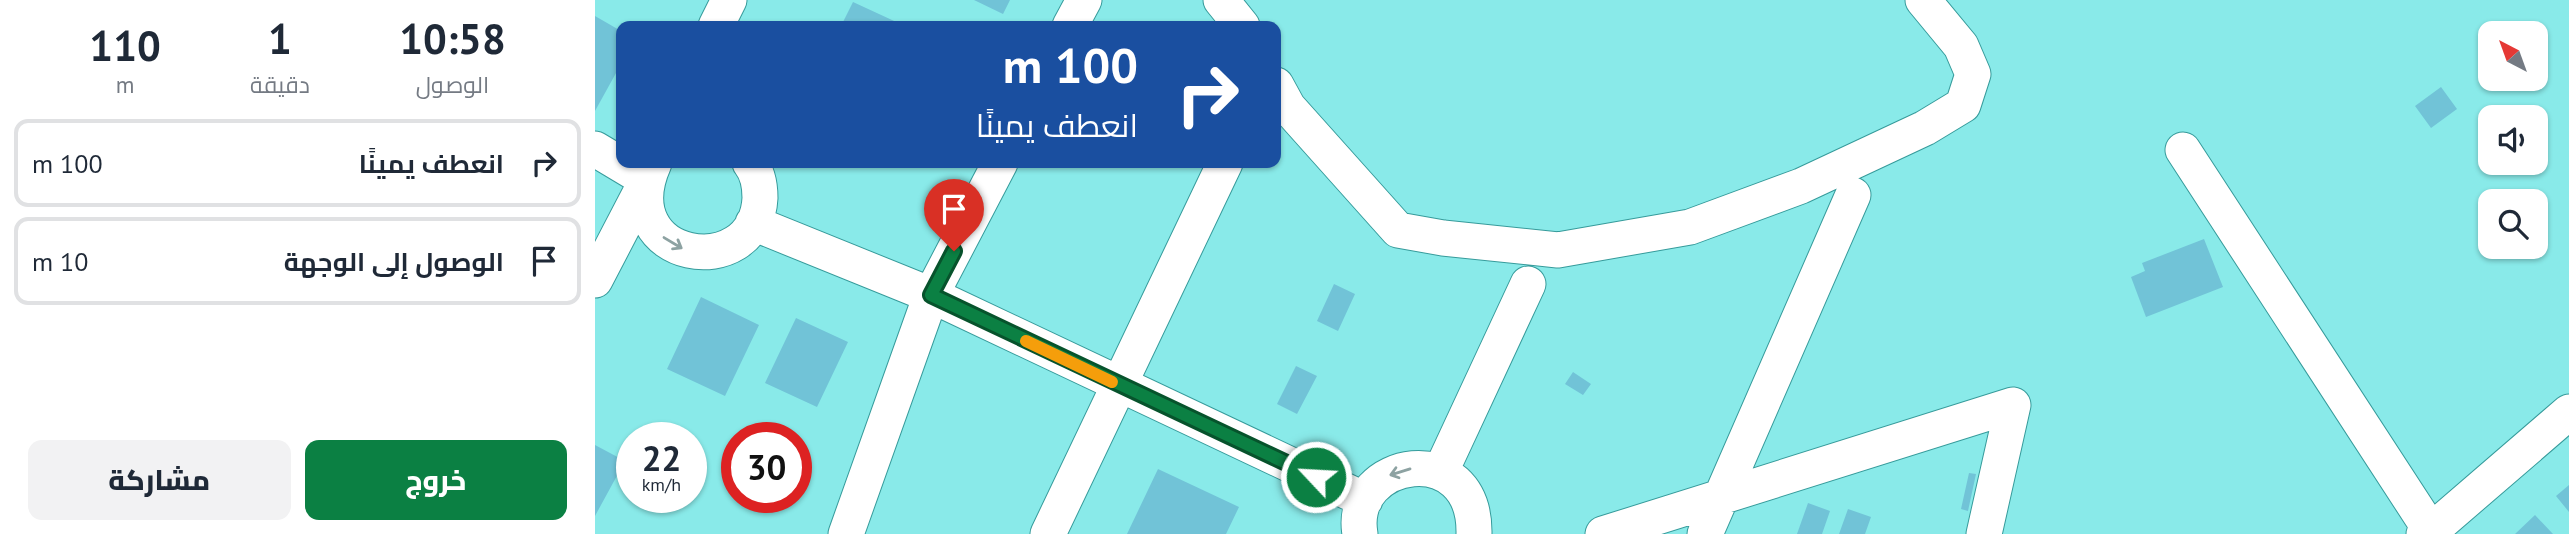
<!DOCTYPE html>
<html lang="ar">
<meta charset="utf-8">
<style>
:root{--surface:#fff;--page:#f2f2f3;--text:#1f2937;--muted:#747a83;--line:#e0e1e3;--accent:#0b8043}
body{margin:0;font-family:"PT Sans",Cairo,sans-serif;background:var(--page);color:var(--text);direction:rtl;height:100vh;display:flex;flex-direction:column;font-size:26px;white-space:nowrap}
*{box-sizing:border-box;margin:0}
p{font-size:23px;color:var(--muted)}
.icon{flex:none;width:38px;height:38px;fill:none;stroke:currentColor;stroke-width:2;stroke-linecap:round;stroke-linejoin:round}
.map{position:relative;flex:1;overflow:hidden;direction:ltr}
.details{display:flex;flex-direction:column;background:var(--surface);width:595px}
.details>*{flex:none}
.banner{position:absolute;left:21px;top:21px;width:665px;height:147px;border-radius:14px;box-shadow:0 2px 5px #0004;direction:rtl;background:#1a4fa0;color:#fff;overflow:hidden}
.needle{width:46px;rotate:319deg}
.buttons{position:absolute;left:1883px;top:21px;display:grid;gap:14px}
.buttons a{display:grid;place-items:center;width:70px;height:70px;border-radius:14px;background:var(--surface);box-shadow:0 2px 5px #0004;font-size:35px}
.speed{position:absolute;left:21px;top:422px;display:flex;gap:14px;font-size:35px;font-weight:700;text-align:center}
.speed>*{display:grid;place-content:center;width:91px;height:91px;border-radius:50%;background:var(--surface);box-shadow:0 2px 5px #0004;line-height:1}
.speed small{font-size:18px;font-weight:400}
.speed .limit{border:10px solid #d22;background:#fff;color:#111}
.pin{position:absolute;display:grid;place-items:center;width:60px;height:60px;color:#fff;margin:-72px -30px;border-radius:50% 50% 50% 0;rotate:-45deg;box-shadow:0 0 7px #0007}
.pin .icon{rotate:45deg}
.me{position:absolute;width:77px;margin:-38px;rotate:295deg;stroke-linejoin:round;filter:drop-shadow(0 0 5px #0008)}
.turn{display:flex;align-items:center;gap:24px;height:147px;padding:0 28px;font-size:32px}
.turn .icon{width:91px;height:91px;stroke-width:2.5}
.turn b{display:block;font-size:49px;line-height:60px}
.eta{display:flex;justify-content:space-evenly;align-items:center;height:119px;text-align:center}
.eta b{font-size:42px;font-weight:800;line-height:49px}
.cta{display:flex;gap:14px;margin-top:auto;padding:14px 28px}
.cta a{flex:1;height:80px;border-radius:14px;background:var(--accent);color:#fff;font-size:28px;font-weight:800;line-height:80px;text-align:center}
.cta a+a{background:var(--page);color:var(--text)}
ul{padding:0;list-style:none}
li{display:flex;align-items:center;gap:21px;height:88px;margin:0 14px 10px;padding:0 14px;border:4px solid var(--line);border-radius:14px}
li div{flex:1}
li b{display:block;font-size:26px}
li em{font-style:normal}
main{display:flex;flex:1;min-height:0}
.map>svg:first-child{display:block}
.building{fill:#71c3d7}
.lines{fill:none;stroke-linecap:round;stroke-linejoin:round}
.minor-casing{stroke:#369b9b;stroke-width:37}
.minor{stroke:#fff;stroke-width:35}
.oneway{stroke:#8da2a2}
.route-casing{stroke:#07532c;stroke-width:18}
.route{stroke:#0b8043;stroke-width:12}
.slow{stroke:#f59e0b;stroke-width:12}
</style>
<main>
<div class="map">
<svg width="1974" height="534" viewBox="0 0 1974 534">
<rect width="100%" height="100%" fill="#89eae9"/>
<path class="building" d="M 379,0 L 415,0 L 408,14 Z
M 258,2 L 310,26 L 256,26 L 248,22 Z
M 0,16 L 26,31 L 26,64 L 0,111 Z
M 1846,87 L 1862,109 L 1836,128 L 1820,106 Z
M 1609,239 L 1628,287 L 1551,317 L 1536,277 L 1550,271 L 1547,263 Z
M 739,284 L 760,294 L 743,331 L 722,321 Z
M 106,297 L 164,325 L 130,396 L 72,369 Z
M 201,318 L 253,342 L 222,407 L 170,383 Z
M 701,366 L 722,376 L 702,414 L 682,404 Z
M 978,372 L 996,384 L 988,395 L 970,384 Z
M 0,445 L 30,461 L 0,516 Z
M 563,469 L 644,507 L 631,534 L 532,534 Z
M 1374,473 L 1381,474 L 1373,511 L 1366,509 Z
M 1974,485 L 1974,512 L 1961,496 Z
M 1213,503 L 1235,511 L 1227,534 L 1202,534 Z
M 1253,509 L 1276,517 L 1270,534 L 1244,534 Z
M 1940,515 L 1958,534 L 1920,534 Z"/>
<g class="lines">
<g class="minor-casing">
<path id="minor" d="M 626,0 L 647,26
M 121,26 L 134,0
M 475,26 L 489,0
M 681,85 L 693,107 L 803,230 L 848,238 L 963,250 L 1095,227 L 1206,186 L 1330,128 L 1368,105 L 1378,74 L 1366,46 L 1328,0
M 0,149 L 52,180 L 0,280
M 1588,150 L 1836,531
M 59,163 C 15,263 161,284 165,198 C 165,186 163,173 155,163
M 158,223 L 336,295 L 770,500
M 846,471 L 933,284
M 251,534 L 336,295 L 405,163
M 453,534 L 630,163
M 765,534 C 752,458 881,436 879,534
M 1008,534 L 1418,405 L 1389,534
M 1110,534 L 1258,195
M 1829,534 L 1836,531 L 1974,412"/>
</g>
<use href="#minor" class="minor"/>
</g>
<defs><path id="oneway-shaft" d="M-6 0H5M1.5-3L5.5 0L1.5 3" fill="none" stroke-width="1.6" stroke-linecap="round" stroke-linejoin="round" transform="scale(1.75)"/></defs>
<g class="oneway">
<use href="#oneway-shaft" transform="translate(78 243) rotate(31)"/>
<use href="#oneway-shaft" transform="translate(805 472) rotate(163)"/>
</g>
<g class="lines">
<g class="route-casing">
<path id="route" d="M 359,251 L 336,295 L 721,477"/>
</g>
<use href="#route" class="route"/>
<path class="slow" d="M 431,341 L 517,382"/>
</g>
</svg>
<div class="buttons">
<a><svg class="needle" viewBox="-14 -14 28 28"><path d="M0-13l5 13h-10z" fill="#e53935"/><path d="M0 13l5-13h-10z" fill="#747a83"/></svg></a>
<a><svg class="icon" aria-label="sound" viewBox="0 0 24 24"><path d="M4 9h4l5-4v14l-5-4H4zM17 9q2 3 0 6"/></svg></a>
<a><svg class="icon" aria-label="search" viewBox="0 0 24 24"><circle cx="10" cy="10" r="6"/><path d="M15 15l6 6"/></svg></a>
</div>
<div class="speed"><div>22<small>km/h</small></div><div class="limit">30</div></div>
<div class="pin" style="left:359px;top:251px;background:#d93025"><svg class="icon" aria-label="arrive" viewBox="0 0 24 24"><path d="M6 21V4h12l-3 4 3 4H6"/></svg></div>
<svg class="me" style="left:721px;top:477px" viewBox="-20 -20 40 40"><circle r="17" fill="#0b8043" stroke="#fff" stroke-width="3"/><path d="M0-11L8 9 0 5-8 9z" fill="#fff"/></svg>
<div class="banner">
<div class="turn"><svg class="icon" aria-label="right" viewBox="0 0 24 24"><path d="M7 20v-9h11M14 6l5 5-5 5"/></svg><div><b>100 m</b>انعطف يمينًا</div></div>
</div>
</div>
<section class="details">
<div class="eta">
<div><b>10:58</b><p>الوصول</p></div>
<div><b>1</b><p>دقيقة</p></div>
<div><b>110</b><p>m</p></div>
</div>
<ul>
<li><svg class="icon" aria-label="right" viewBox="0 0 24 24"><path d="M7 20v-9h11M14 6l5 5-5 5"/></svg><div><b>انعطف يمينًا</b></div><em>100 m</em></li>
<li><svg class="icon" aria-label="arrive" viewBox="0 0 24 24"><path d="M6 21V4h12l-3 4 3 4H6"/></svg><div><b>الوصول إلى الوجهة</b></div><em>10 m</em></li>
</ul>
<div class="cta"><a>خروج</a><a>مشاركة</a></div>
</section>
</main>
